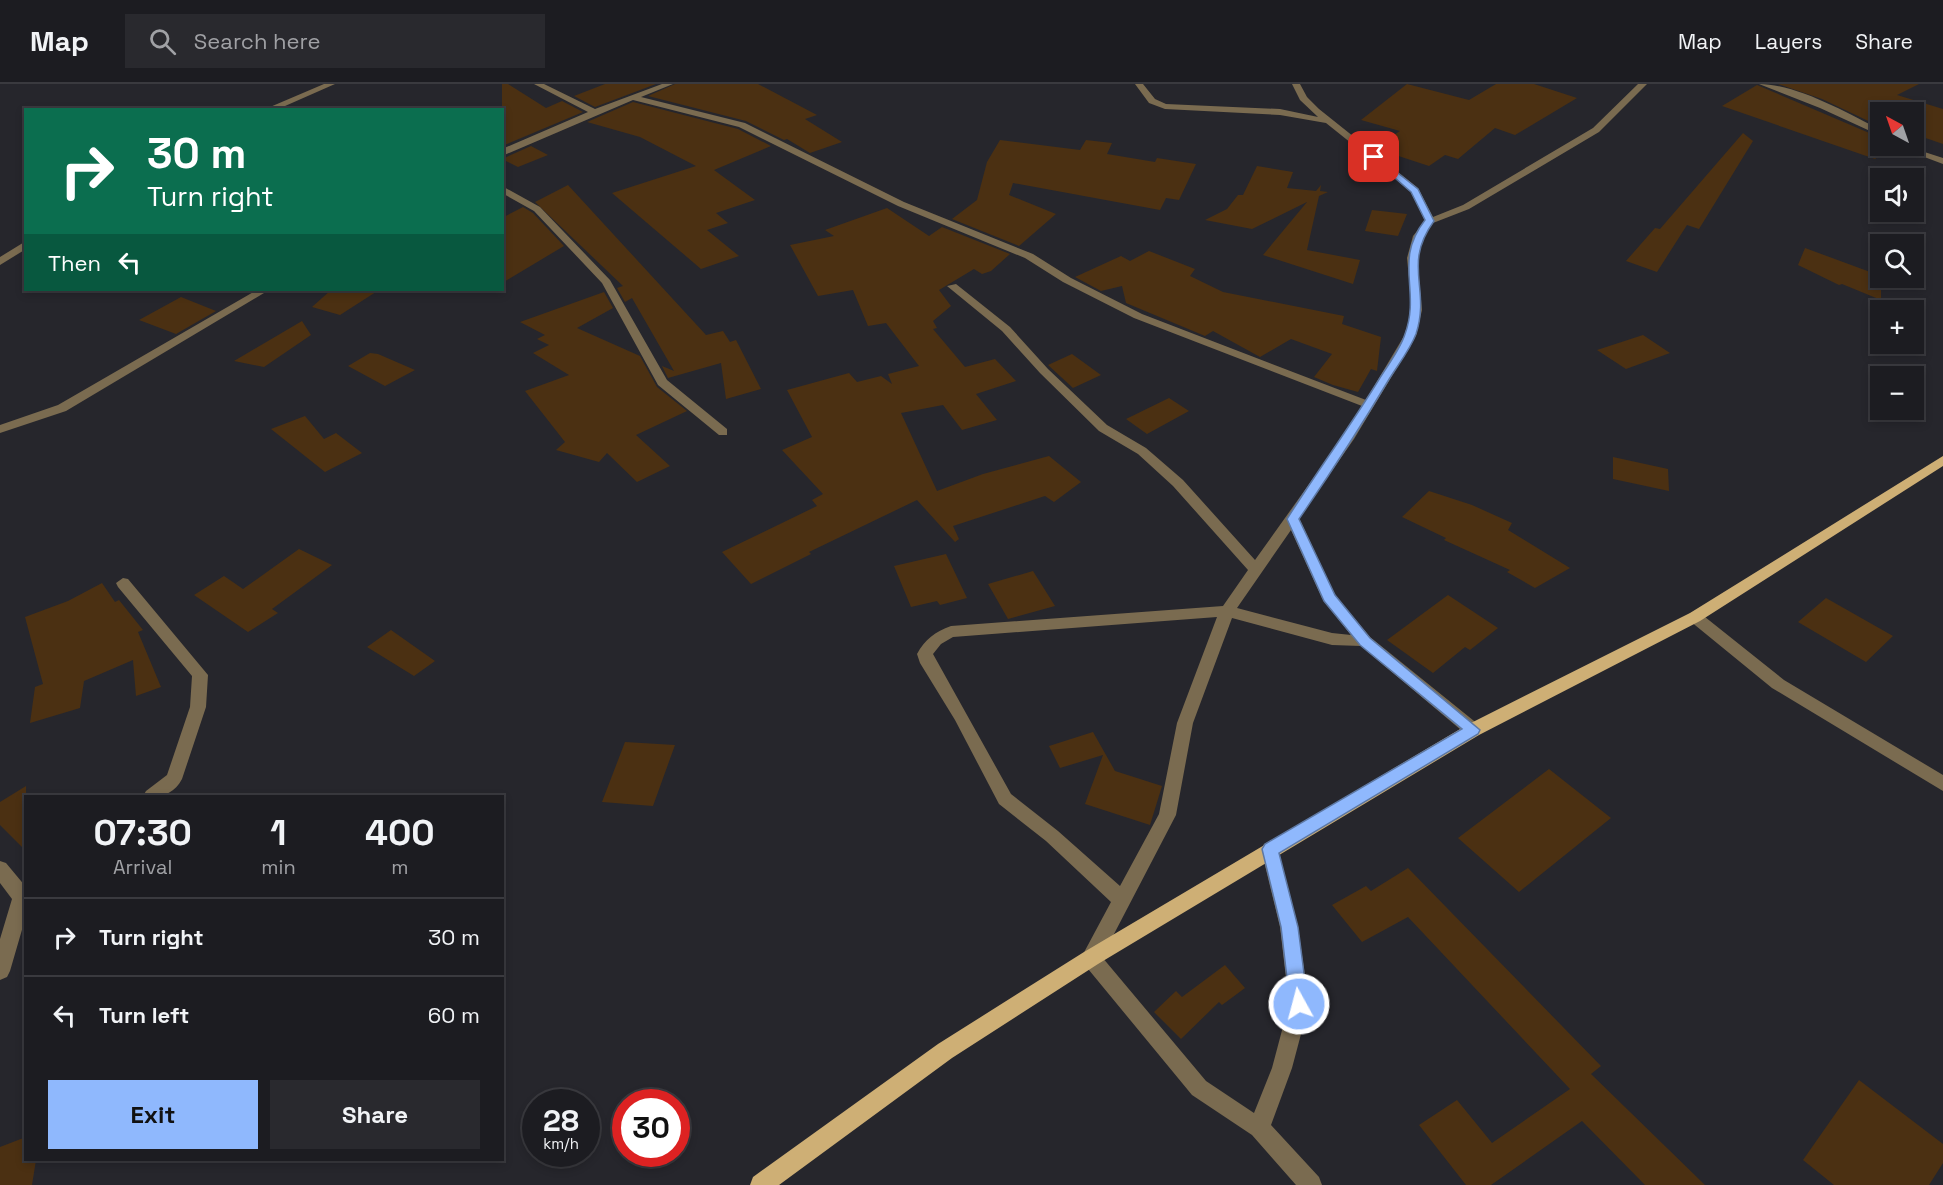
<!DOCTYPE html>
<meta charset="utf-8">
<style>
:root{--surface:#1c1c21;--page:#29292e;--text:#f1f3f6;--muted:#a0a1a5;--line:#3a3a3f;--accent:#8fb8fd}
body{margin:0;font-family:"Space Grotesk",sans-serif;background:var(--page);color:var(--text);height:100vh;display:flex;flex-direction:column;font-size:22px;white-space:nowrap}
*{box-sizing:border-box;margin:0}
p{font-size:20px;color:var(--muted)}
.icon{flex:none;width:33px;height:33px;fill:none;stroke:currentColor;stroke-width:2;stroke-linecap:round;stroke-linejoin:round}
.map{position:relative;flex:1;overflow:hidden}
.details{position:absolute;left:24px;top:711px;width:480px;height:366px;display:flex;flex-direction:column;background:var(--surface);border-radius:0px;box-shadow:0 3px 9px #0003,0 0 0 2px var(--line)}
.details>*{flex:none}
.guide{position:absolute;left:24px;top:24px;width:480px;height:183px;border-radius:0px;box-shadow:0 3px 9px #0003,0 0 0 2px var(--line);background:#0b6e4f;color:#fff;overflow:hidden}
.needle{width:39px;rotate:320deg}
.tools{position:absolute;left:1870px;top:18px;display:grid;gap:12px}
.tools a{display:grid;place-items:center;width:54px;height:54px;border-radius:0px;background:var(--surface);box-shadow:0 3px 9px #0003,0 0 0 2px var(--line);font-size:30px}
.speed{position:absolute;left:522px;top:1005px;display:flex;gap:12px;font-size:30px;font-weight:700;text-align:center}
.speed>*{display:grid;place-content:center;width:78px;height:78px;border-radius:50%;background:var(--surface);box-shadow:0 3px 9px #0003,0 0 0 2px var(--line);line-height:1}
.speed small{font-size:15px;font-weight:400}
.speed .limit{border:9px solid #d22;background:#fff;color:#111}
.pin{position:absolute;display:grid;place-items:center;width:51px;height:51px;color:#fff;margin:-26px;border-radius:12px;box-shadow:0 3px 9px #0006}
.me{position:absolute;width:66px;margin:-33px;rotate:353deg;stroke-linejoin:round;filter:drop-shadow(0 0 4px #0008)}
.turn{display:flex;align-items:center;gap:21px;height:126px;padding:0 24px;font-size:27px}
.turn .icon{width:78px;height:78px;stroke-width:2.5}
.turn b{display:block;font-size:42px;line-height:51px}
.then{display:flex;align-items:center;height:57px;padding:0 24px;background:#0003;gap:12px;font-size:22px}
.eta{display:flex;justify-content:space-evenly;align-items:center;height:102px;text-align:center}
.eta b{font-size:36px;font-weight:700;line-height:42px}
.cta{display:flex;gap:12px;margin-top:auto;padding:12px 24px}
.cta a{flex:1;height:69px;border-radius:0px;background:var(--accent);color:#111;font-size:24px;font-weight:700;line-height:69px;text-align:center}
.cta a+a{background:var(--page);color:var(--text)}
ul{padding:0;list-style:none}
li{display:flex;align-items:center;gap:18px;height:78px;padding:0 24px;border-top:2px solid var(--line)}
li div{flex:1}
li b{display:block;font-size:22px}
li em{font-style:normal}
header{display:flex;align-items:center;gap:36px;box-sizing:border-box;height:84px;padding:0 30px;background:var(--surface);border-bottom:2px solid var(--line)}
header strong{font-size:28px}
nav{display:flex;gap:33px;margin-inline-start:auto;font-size:21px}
.search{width:420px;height:54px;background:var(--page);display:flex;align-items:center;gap:15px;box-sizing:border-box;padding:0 21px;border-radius:0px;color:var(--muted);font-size:22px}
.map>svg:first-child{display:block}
.building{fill:#4b3012}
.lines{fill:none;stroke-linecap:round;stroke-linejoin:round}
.minor{fill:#7a6b50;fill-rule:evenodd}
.major{fill:#ceaf75;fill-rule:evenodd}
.route{fill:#8fb8fd;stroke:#5d78a4;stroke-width:1.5}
</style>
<header>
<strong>Map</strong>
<div class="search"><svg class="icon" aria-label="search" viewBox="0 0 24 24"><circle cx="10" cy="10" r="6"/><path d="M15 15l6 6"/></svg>Search here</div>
<nav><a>Map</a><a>Layers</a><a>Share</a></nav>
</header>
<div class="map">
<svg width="1943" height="1101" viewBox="0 0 1943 1101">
<rect width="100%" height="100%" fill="#26262c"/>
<path class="building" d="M 502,0 L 508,0 L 546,24 L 562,17 L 583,28 L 502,62 Z
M 605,0 L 656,0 L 595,23 L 574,12 Z
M 675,0 L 758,0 L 817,31 L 805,35 L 842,58 L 810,69 L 787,55 L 784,56 L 746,37 L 648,12 Z
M 1407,0 L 1469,16 L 1496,0 L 1534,0 L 1577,14 L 1515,51 L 1495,44 L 1458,75 L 1445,71 L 1429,82 L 1374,64 L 1400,47 L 1361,36 Z
M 1778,0 L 1919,0 L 1897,11 L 1943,25 L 1943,60 L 1914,50 L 1914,28 L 1881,28 L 1881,43 L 1822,15 Z
M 1757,1 L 1881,54 L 1881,62 L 1892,62 L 1875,75 L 1722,22 Z
M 633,18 L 738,45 L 771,62 L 714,86 L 755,116 L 716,129 L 728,139 L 707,146 L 739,172 L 701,185 L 612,109 L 696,82 L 640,53 L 587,38 Z
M 1743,49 L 1753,57 L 1699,145 L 1687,141 L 1657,188 L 1626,177 L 1655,144 L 1660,145 Z
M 1000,56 L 1080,66 L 1086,56 L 1112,59 L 1107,70 L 1155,78 L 1157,74 L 1196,80 L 1179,116 L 1166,114 L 1160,126 L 1013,99 L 1009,111 L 1056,130 L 1019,162 L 952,135 L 977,116 L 987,78 Z
M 531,62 L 548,71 L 518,83 L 502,75 Z
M 1257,82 L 1293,88 L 1287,104 L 1316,107 L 1321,101 L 1320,107 L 1328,108 L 1319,112 L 1307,166 L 1360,176 L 1353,200 L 1263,171 L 1307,118 L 1252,145 L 1205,136 L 1227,125 L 1238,111 L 1243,111 Z
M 568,101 L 706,251 L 723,247 L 730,258 L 736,256 L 761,305 L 726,315 L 721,279 L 668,294 L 662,282 L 674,287 L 632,214 L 625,218 L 617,204 L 623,202 L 535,118 Z
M 523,123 L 533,129 L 564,162 L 502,199 L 502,134 Z
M 887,124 L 929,152 L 942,143 L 1010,170 L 991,187 L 982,190 L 974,185 L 939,206 L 951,222 L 933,237 L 937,244 L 933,245 L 965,283 L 995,275 L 1016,297 L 976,310 L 997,336 L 962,346 L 943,321 L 901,329 L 937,407 L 983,390 L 1049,372 L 1081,398 L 1054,418 L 1045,412 L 953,442 L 959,455 L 955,458 L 917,416 L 809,468 L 811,470 L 751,500 L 722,468 L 817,422 L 812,416 L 823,410 L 782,366 L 812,353 L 787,306 L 849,289 L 857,298 L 881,292 L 892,300 L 888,290 L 919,282 L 886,239 L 868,242 L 853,206 L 818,212 L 790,161 L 834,152 L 825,146 Z
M 1372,126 L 1407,130 L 1398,152 L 1365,147 Z
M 1805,164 L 1881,192 L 1881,216 L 1842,200 L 1839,201 L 1798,181 Z
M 1149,167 L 1195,185 L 1190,192 L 1223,208 L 1344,232 L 1342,240 L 1381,253 L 1377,287 L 1371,285 L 1358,308 L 1333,301 L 1314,293 L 1332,270 L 1291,255 L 1260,273 L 1213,247 L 1205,252 L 1126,219 L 1122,202 L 1101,207 L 1075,193 L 1121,172 L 1130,177 Z
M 331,206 L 379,206 L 340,231 L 312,223 Z
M 604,208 L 613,224 L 577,244 L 640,272 L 657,303 L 687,327 L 636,351 L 670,382 L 637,398 L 607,369 L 599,378 L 556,366 L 565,358 L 525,307 L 569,291 L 533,269 L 549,261 L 537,255 L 545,251 L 520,238 Z
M 181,213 L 216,227 L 176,250 L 139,236 Z
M 302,237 L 311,251 L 264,283 L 234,277 Z
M 1643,251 L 1670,269 L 1626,285 L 1597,266 Z
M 370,269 L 378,270 L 415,286 L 385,302 L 348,282 Z
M 1072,270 L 1101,291 L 1073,304 L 1048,281 Z
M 1169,314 L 1189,327 L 1147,350 L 1126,335 Z
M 305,332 L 324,355 L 336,349 L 362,369 L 325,388 L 271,345 Z
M 1613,373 L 1668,385 L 1669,407 L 1613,395 Z
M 1429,407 L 1472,421 L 1512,439 L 1508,446 L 1570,484 L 1535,504 L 1507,488 L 1510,486 L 1444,456 L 1446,454 L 1402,433 Z
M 299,465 L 332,481 L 272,525 L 278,529 L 248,548 L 194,511 L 224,492 L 243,505 Z
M 946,470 L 967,514 L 940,521 L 937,517 L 911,523 L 894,482 Z
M 1033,487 L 1055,522 L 1008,535 L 988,500 Z
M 102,499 L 115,518 L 119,516 L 143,546 L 138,548 L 161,603 L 136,612 L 133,576 L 84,597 L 80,624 L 30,639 L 35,603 L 43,600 L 25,533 L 68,517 Z
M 1448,511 L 1498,544 L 1470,566 L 1465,563 L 1433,589 L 1387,556 Z
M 1826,514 L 1893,552 L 1866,578 L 1798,538 Z
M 391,546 L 435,577 L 414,592 L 367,563 Z
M 1093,648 L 1115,687 L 1162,702 L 1150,741 L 1085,720 L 1103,671 L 1060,684 L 1049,662 Z
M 625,658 L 675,661 L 653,722 L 602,718 Z
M 1549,685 L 1611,734 L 1519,808 L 1458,754 Z
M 26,702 L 26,767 L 0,741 L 0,718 Z
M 1408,784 L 1601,982 L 1591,990 L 1705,1101 L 1645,1101 L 1582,1037 L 1491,1101 L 1466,1101 L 1419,1041 L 1457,1016 L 1492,1059 L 1570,1005 L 1408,833 L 1362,858 L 1332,821 L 1366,802 L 1371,807 Z
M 1225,881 L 1245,904 L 1222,921 L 1219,918 L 1181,955 L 1154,928 L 1176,907 L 1182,913 Z
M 1859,996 L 1943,1060 L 1943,1079 L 1929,1101 L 1834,1101 L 1803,1076 Z
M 26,1053 L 26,1076 L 36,1076 L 32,1101 L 0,1101 L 0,1063 Z"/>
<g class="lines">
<path class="minor" d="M 324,0 L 335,0 L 276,26 L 263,26 Z
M 534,0 L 544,0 L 595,25 L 662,0 L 673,0 L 641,13 L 745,39 L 904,118 L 1033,170 L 1071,194 L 1142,230 L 1366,316 L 1404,252 L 1412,226 L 1407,174 L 1413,152 L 1425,137 L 1411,107 L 1326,39 L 1280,31 L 1165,25 L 1149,19 L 1135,0 L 1143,0 L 1155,15 L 1166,20 L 1280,25 L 1318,33 L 1300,16 L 1292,0 L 1300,0 L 1307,13 L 1319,25 L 1418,104 L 1433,133 L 1463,121 L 1593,44 L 1638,0 L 1647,0 L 1599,48 L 1469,125 L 1433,139 L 1423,152 L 1417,174 L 1422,226 L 1416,252 L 1354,355 L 1299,434 L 1335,511 L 1370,553 L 1479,641 L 1481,646 L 1479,651 L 1473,652 L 1467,651 L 1361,562 L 1332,561 L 1232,534 L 1193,639 L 1176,731 L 1102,873 L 1206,997 L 1254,1029 L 1272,984 L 1289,920 L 1280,843 L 1261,765 L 1264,760 L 1270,757 L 1276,760 L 1298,843 L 1309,920 L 1292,984 L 1271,1041 L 1319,1093 L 1322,1101 L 1296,1101 L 1252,1051 L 1192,1011 L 1084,880 L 1081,874 L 1111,818 L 1046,757 L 999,720 L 955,636 L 920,579 L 917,570 C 925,555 935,548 951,542 L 1223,522 L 1248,486 L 1173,402 L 1138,370 L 1099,347 L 1040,289 L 1002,247 L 947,202 L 956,200 L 1010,243 L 1048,285 L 1107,341 L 1146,364 L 1183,396 L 1255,476 L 1342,354 L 1362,322 L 1134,234 L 1063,198 L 1025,174 L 898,122 L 739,43 L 633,16 L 502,72 L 502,65 L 588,28 ZM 1291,446 L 1322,514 L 1351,551 L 1332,549 L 1237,524 ZM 1217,533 L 1177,639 L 1159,730 L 1120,802 L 1058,747 L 1011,710 L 933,570 L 941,560 L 953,553 Z
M 1759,0 C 1797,0 1847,29 1881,46 L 1881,52 L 1820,24 Z
M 1895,62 L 1906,62 L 1943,74 L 1943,80 Z
M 502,102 L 540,123 L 610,196 L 667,296 L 727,345 L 727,351 L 719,351 L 658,301 L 602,199 L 534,127 L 502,109 Z
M 26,157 L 26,165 L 0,181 L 0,173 Z
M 257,206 L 269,206 L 66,327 L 0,349 L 0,341 L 58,321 Z
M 123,494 L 128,495 L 208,591 L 206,623 L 182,695 C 174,711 159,714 143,712 L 146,707 L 167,691 L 190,623 L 192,592 L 118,503 L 116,499 Z
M 1695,528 L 1700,529 L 1784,596 L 1943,691 L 1943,707 L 1772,604 L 1690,537 L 1688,533 L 1690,529 Z
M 0,777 L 6,779 L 26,803 L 26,832 L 10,887 L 7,893 L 0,896 L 0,855 L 12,815 L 0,799 Z"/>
<path class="major" d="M 1943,372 L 1943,382 L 1700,537 L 1479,651 L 1098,880 L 952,974 L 779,1101 L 750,1101 L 753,1093 L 938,960 L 1084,868 L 1467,641 L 1690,529 Z"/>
</g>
<path class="route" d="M 1374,70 L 1418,105 L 1434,137 C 1402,181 1431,204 1416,250 C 1410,266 1397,282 1388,297 C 1360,344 1330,390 1299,435 L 1335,511 L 1370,554 L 1480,646 L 1478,650 L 1279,769 L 1298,843 L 1308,920 L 1305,926 L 1299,929 L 1293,926 L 1290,920 L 1281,843 L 1262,765 L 1265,760 L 1462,645 L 1360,561 L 1324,517 L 1287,435 C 1316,389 1349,344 1378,297 C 1387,282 1400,266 1405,250 C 1421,206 1393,177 1425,136 L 1411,108 L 1372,74 Z"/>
</svg>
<div class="tools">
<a><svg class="needle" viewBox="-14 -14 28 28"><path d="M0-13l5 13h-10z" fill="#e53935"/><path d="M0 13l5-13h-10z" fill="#a0a1a5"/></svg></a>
<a><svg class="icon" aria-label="sound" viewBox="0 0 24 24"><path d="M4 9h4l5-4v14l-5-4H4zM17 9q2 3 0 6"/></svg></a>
<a><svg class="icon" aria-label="search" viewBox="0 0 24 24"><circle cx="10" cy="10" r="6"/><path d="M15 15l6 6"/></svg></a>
<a>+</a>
<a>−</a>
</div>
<div class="speed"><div>28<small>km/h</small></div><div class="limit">30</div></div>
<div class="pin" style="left:1374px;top:73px;background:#d93025"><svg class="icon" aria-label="arrive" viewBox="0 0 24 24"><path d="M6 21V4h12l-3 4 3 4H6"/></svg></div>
<svg class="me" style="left:1299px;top:920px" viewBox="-20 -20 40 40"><circle r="17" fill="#8fb8fd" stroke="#fff" stroke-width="3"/><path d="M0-11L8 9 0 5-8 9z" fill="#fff"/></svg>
<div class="guide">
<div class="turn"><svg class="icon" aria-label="right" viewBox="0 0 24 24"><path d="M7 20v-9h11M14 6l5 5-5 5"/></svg><div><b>30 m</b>Turn right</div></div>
<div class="then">Then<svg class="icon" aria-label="left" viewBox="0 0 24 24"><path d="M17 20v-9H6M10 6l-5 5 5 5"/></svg></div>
</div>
<section class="details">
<div class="eta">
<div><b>07:30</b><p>Arrival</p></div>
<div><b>1</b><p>min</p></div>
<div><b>400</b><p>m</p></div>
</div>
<ul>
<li><svg class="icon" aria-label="right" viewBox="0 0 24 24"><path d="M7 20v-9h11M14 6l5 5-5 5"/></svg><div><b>Turn right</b></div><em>30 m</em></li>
<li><svg class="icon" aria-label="left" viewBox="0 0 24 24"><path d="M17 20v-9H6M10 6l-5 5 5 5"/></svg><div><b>Turn left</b></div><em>60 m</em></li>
</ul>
<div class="cta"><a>Exit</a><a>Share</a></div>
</section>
</div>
